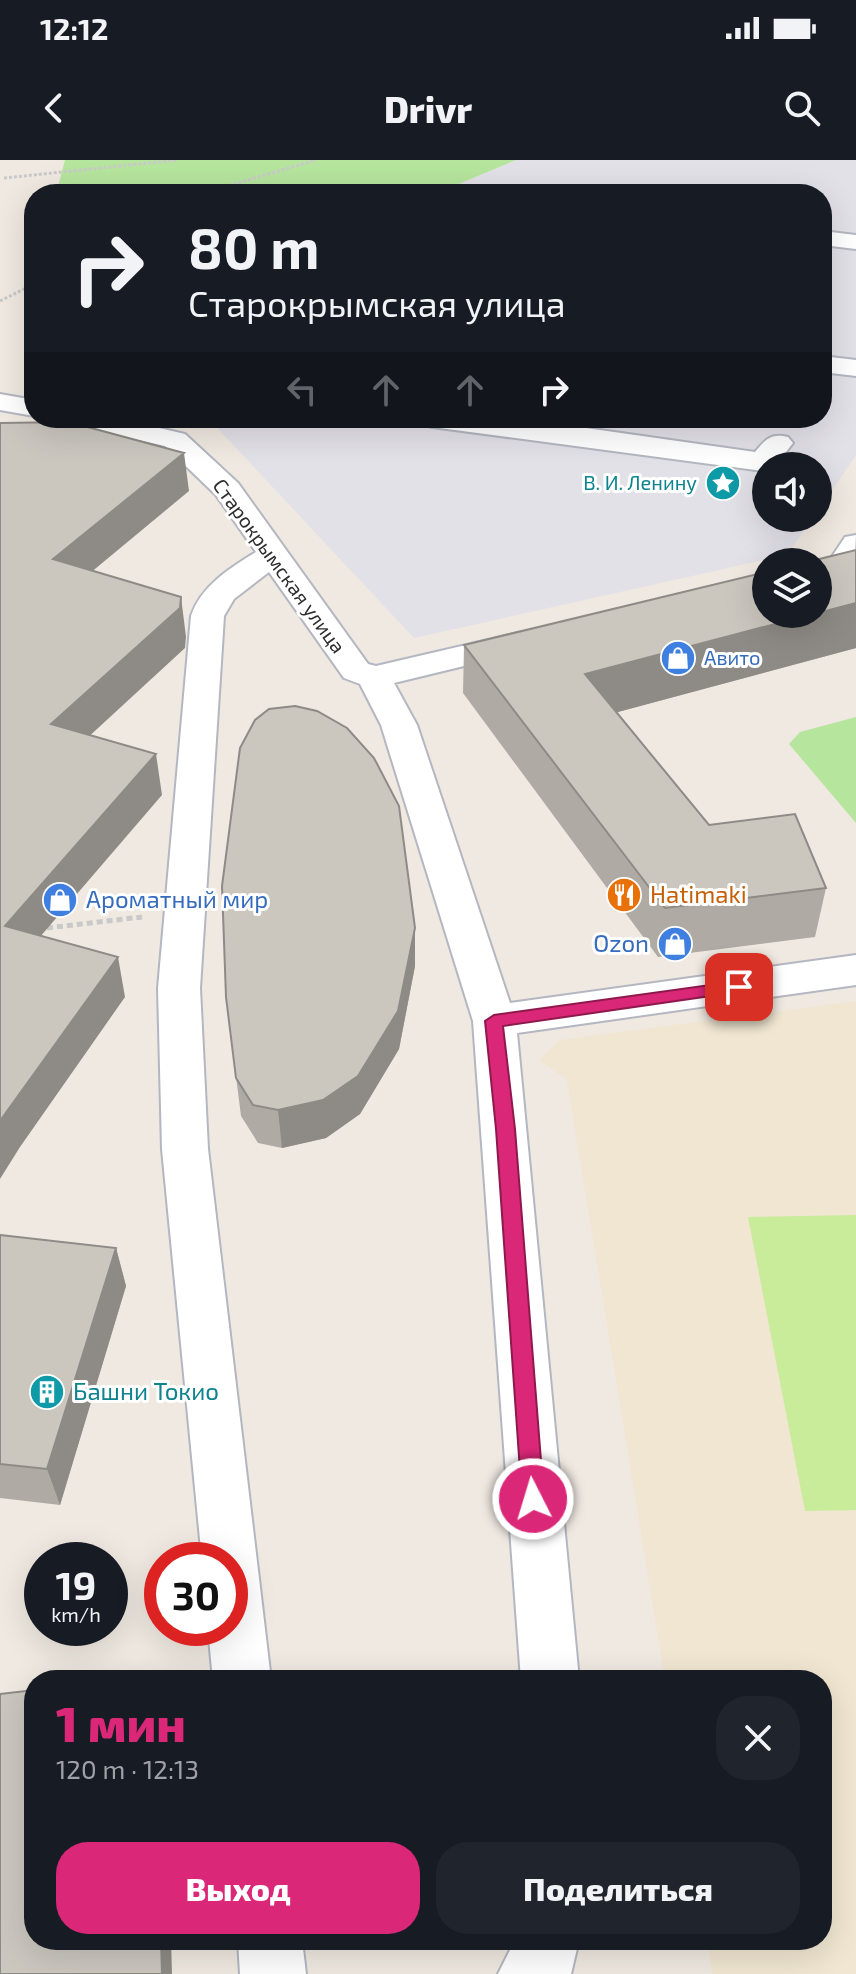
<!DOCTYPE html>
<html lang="ru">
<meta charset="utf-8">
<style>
:root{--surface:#171b24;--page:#20242c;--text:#f1f3f6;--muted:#9ea1a6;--accent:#db2777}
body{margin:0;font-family:"Exo 2",sans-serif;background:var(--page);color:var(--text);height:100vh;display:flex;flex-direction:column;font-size:30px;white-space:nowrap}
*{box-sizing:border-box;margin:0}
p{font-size:26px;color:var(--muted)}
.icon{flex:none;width:44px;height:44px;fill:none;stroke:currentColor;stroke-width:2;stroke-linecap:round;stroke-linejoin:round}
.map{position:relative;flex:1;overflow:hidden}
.sheet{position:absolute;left:24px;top:1510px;width:808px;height:280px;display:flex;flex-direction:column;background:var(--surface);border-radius:32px;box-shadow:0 8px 32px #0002}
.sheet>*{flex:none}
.banner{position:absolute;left:24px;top:24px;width:808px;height:244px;border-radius:32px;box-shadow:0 8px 32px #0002;background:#171b24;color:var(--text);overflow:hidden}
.fabs{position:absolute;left:752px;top:292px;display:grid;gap:16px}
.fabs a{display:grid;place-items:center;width:80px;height:80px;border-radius:50%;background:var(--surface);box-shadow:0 8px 32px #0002;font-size:40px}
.speed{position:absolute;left:24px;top:1382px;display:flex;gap:16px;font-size:40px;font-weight:700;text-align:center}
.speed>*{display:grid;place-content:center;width:104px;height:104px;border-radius:50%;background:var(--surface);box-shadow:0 8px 32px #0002;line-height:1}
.speed small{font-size:20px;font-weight:400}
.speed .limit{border:12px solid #d22;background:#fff;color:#111}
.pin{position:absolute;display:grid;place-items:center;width:68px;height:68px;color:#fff;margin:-34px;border-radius:16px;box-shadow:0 4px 12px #0006}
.me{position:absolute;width:88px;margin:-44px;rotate:355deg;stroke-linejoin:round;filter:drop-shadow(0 0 6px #0008)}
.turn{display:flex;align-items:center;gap:28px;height:168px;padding:0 32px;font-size:36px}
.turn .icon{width:104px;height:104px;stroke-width:2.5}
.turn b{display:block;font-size:56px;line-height:68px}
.lanes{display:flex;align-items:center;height:76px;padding:0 32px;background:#0003;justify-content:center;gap:40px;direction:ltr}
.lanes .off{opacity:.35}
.round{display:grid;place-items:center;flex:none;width:84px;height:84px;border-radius:32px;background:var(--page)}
.overview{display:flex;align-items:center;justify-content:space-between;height:136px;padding:0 32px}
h1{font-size:48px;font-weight:800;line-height:60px;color:var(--accent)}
.cta{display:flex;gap:16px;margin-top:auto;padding:16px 32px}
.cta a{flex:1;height:92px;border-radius:32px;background:var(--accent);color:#fff;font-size:32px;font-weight:800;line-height:92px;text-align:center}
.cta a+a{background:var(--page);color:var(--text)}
.status{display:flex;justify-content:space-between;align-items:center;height:56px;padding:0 40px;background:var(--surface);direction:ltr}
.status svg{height:22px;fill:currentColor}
header{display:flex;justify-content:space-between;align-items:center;height:104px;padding:0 32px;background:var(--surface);font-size:36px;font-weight:800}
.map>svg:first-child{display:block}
.industrial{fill:#e3e1e8}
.education{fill:#f0e6d1}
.green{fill:#b6e59e}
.pitch{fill:#c9ec9a}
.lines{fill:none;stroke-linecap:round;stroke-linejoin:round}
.minor-casing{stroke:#b4b7c1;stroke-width:4}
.path-far1{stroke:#c9c9c9;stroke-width:3;stroke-dasharray:3 2;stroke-linecap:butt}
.path{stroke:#c9c9c9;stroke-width:5;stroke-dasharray:6 4;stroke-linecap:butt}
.minor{fill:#fff;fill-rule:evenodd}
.wall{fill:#afaba4}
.shaded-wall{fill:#8e8b86}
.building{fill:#cbc7bf;stroke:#8e8b86;stroke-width:2}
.route{fill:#db2777;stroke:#8e194d;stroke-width:2}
.labels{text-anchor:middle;stroke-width:6;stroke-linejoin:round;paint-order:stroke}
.far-culture-label{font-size:20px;fill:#0d838f;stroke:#fff;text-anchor:end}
.far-street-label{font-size:20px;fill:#2e2e2e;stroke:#fff}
.far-shop-label{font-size:20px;fill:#366cbe;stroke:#fff;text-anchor:start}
.food-label{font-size:24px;fill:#c56008;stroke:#fff;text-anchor:start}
.shop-label{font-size:24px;fill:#366cbe;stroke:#fff;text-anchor:start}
.culture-label{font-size:24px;fill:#0d838f;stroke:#fff;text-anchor:start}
</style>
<div class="status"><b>12:12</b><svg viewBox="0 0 49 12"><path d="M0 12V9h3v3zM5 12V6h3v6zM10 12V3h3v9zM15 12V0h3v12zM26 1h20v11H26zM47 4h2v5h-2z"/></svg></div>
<header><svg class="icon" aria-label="back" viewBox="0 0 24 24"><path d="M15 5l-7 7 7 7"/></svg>Drivr<svg class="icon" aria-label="search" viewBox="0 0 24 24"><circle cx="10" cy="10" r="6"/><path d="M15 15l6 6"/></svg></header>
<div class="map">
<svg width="856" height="1814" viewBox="0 0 856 1814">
<rect width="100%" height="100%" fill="#efe9e1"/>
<path class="industrial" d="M 516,0 L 856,0 L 856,295 L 818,351 L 818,306 L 766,306 L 766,358 L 813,358 L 787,395 L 414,478 L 208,258 L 822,258 L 822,34 L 435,34 Z"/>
<path class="education" d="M 856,841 L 856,1814 L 712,1814 L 707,1780 L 822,1780 L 822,1520 L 665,1520 L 567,920 L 539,900 L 560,880 Z"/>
<path class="green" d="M 65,0 L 516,0 L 435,34 L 56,34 Z
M 856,557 L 856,663 L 789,584 L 800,572 Z"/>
<path class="pitch" d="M 856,1055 L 856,1350 L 805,1351 L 748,1057 Z"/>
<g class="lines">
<g class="minor-casing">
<path id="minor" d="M 822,71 L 856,75 L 856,89 L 822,85 Z
M 822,196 L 856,200 L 856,216 L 822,212 Z
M 0,234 L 34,240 L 34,256 L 0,250 Z
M 64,258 L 116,258 L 185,274 L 238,323 L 368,504 L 376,506 L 522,472 L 534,475 L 539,482 L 534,489 L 394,523 L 417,565 L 510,843 L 856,795 L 856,825 L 517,873 L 579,1520 L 521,1520 L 473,861 L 381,565 L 360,524 L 344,518 L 269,412 L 234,439 L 224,456 L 200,828 L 208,989 L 271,1520 L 213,1520 L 208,1468 L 230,1468 L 230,1400 L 202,1400 L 162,989 L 158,828 L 191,456 C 201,426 230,408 256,392 L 216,335 L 165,286 L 68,264 Z
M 418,258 L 506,258 L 560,264 L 563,258 L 591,258 L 586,268 L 755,292 C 766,279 771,273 788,277 L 793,283 L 775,306 L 766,306 L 763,311 L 432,267 L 422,264 Z
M 856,375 L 854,412 L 818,421 L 818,402 L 815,402 L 831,398 L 845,377 Z
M 238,1780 L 302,1780 L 306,1814 L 240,1814 Z
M 515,1780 L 579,1780 L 571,1814 L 498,1814 Z"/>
</g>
<path class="path-far1" d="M 4,18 L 178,0
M 200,34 L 316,0
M 0,141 L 34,124"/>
<path class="path" d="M 47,768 L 142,757"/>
<use href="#minor" class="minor"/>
</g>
<path class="wall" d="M 856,390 L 856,488 L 617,552 L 709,665 L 826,728 L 815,777 L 658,797 L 463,533 L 464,485 Z
M 415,768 L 415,806 L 399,889 L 360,954 L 326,978 L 282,988 L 258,983 L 241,956 L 226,837 Z
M 0,1075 L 116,1088 L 126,1126 L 60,1345 L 0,1338 Z"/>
<path class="shaded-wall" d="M 184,293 L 189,331 L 60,438 L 53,399 Z
M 181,437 L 186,477 L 185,488 L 59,604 L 51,564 Z
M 856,443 L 856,488 L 581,562 L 585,514 L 813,454 L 818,454 L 818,453 Z
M 156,594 L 162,635 L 15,806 L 5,766 Z
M 415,768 L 415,806 L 399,889 L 360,954 L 326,978 L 282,988 L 278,950 Z
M 118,797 L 125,837 L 20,987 L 0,1019 L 0,961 Z
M 116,1088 L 126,1126 L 60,1345 L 47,1309 Z
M 161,1780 L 171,1780 L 172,1814 L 162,1814 Z"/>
<path class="building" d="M 69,262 L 184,293 L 53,399 L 181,437 L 180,448 L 51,564 L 156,594 L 5,766 L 118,797 L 0,961 L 0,263 Z
M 856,390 L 856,443 L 818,453 L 818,402 L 807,402 Z
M 766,412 L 766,454 L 813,454 L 585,514 L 709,665 L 795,654 L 826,728 L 665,748 L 464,485 Z
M 295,546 L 317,551 L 347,568 L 374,598 L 399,646 L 415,768 L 398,851 L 358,916 L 323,940 L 278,950 L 253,945 L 236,918 L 226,837 L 222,726 L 240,588 L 255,560 L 269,549 Z
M 0,1075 L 116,1088 L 47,1309 L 0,1304 Z
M 156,1514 L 156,1520 L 111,1520 Z
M 34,1530 L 34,1780 L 161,1780 L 162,1814 L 0,1814 L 0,1534 Z"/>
<path class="route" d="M 739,821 L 748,827 L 745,831 L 503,866 L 515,969 L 544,1339 L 541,1346 L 533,1349 L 525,1346 L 522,1339 L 496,969 L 485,861 L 494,855 Z"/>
<defs>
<g id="sight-disc" transform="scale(1.8)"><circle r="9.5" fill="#0f9aa8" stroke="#fff"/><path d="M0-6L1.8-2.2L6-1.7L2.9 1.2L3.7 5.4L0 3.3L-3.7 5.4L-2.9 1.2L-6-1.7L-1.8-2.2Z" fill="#fff"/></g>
<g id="shop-disc" transform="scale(1.8)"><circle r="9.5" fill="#3f7fe0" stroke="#fff"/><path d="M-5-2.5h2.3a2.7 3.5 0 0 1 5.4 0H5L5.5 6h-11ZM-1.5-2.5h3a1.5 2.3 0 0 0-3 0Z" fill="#fff"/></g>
<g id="restaurant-disc" transform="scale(1.8)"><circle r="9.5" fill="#e8710a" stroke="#fff"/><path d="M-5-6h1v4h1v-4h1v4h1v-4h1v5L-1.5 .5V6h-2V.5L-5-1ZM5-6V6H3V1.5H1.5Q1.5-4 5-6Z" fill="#fff"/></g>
<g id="building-disc" transform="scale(1.8)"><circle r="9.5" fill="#0f9aa8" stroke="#fff"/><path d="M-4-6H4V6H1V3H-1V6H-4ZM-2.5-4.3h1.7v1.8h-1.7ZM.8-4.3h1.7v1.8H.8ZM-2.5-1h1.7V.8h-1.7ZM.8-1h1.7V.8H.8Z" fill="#fff"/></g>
</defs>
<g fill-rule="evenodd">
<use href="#sight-disc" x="723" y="323"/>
<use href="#shop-disc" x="678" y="498"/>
<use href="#restaurant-disc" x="624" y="735"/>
<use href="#shop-disc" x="60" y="740"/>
<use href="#shop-disc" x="675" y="784"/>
<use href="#building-disc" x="47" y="1232"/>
</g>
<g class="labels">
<g class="far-culture-label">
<text x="697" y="330">В. И. Ленину</text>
</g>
<g class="far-street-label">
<text transform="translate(279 406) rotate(54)" y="7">Старокрымская улица</text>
</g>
<g class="far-shop-label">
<text x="704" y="505">Авито</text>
</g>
<g class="food-label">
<text x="650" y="743">Hatimaki</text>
</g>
<g class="shop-label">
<text x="86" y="748">Ароматный мир</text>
<text x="649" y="792" text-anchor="end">Ozon</text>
</g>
<g class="culture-label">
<text x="73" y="1240">Башни Токио</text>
</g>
</g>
</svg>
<div class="fabs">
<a><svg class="icon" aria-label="sound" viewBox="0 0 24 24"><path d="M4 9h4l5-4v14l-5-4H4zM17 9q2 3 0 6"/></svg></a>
<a><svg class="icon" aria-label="layers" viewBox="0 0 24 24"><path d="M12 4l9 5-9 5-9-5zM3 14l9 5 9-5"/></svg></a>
</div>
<div class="speed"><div>19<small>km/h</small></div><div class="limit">30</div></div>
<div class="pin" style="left:739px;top:827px;background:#d93025"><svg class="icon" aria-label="arrive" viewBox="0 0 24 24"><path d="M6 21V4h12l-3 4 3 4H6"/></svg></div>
<svg class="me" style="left:533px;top:1339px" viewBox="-20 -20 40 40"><circle r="17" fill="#db2777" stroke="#fff" stroke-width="3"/><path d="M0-11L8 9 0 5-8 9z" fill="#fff"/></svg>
<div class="banner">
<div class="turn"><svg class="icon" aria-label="right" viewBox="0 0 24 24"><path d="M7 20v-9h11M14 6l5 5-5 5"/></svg><div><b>80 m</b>Старокрымская улица</div></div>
<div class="lanes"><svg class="icon off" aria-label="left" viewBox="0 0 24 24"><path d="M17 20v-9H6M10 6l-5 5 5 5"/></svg><svg class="icon off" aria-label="ahead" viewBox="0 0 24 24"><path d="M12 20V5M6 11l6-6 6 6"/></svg><svg class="icon off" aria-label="ahead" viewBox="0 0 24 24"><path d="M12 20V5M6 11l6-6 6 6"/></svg><svg class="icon" aria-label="right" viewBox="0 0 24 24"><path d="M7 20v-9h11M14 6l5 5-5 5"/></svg></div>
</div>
<section class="sheet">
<div class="overview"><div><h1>1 мин</h1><p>120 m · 12:13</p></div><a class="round"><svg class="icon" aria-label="close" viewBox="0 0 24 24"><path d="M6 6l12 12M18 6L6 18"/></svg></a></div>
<div class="cta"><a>Выход</a><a>Поделиться</a></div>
</section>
</div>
